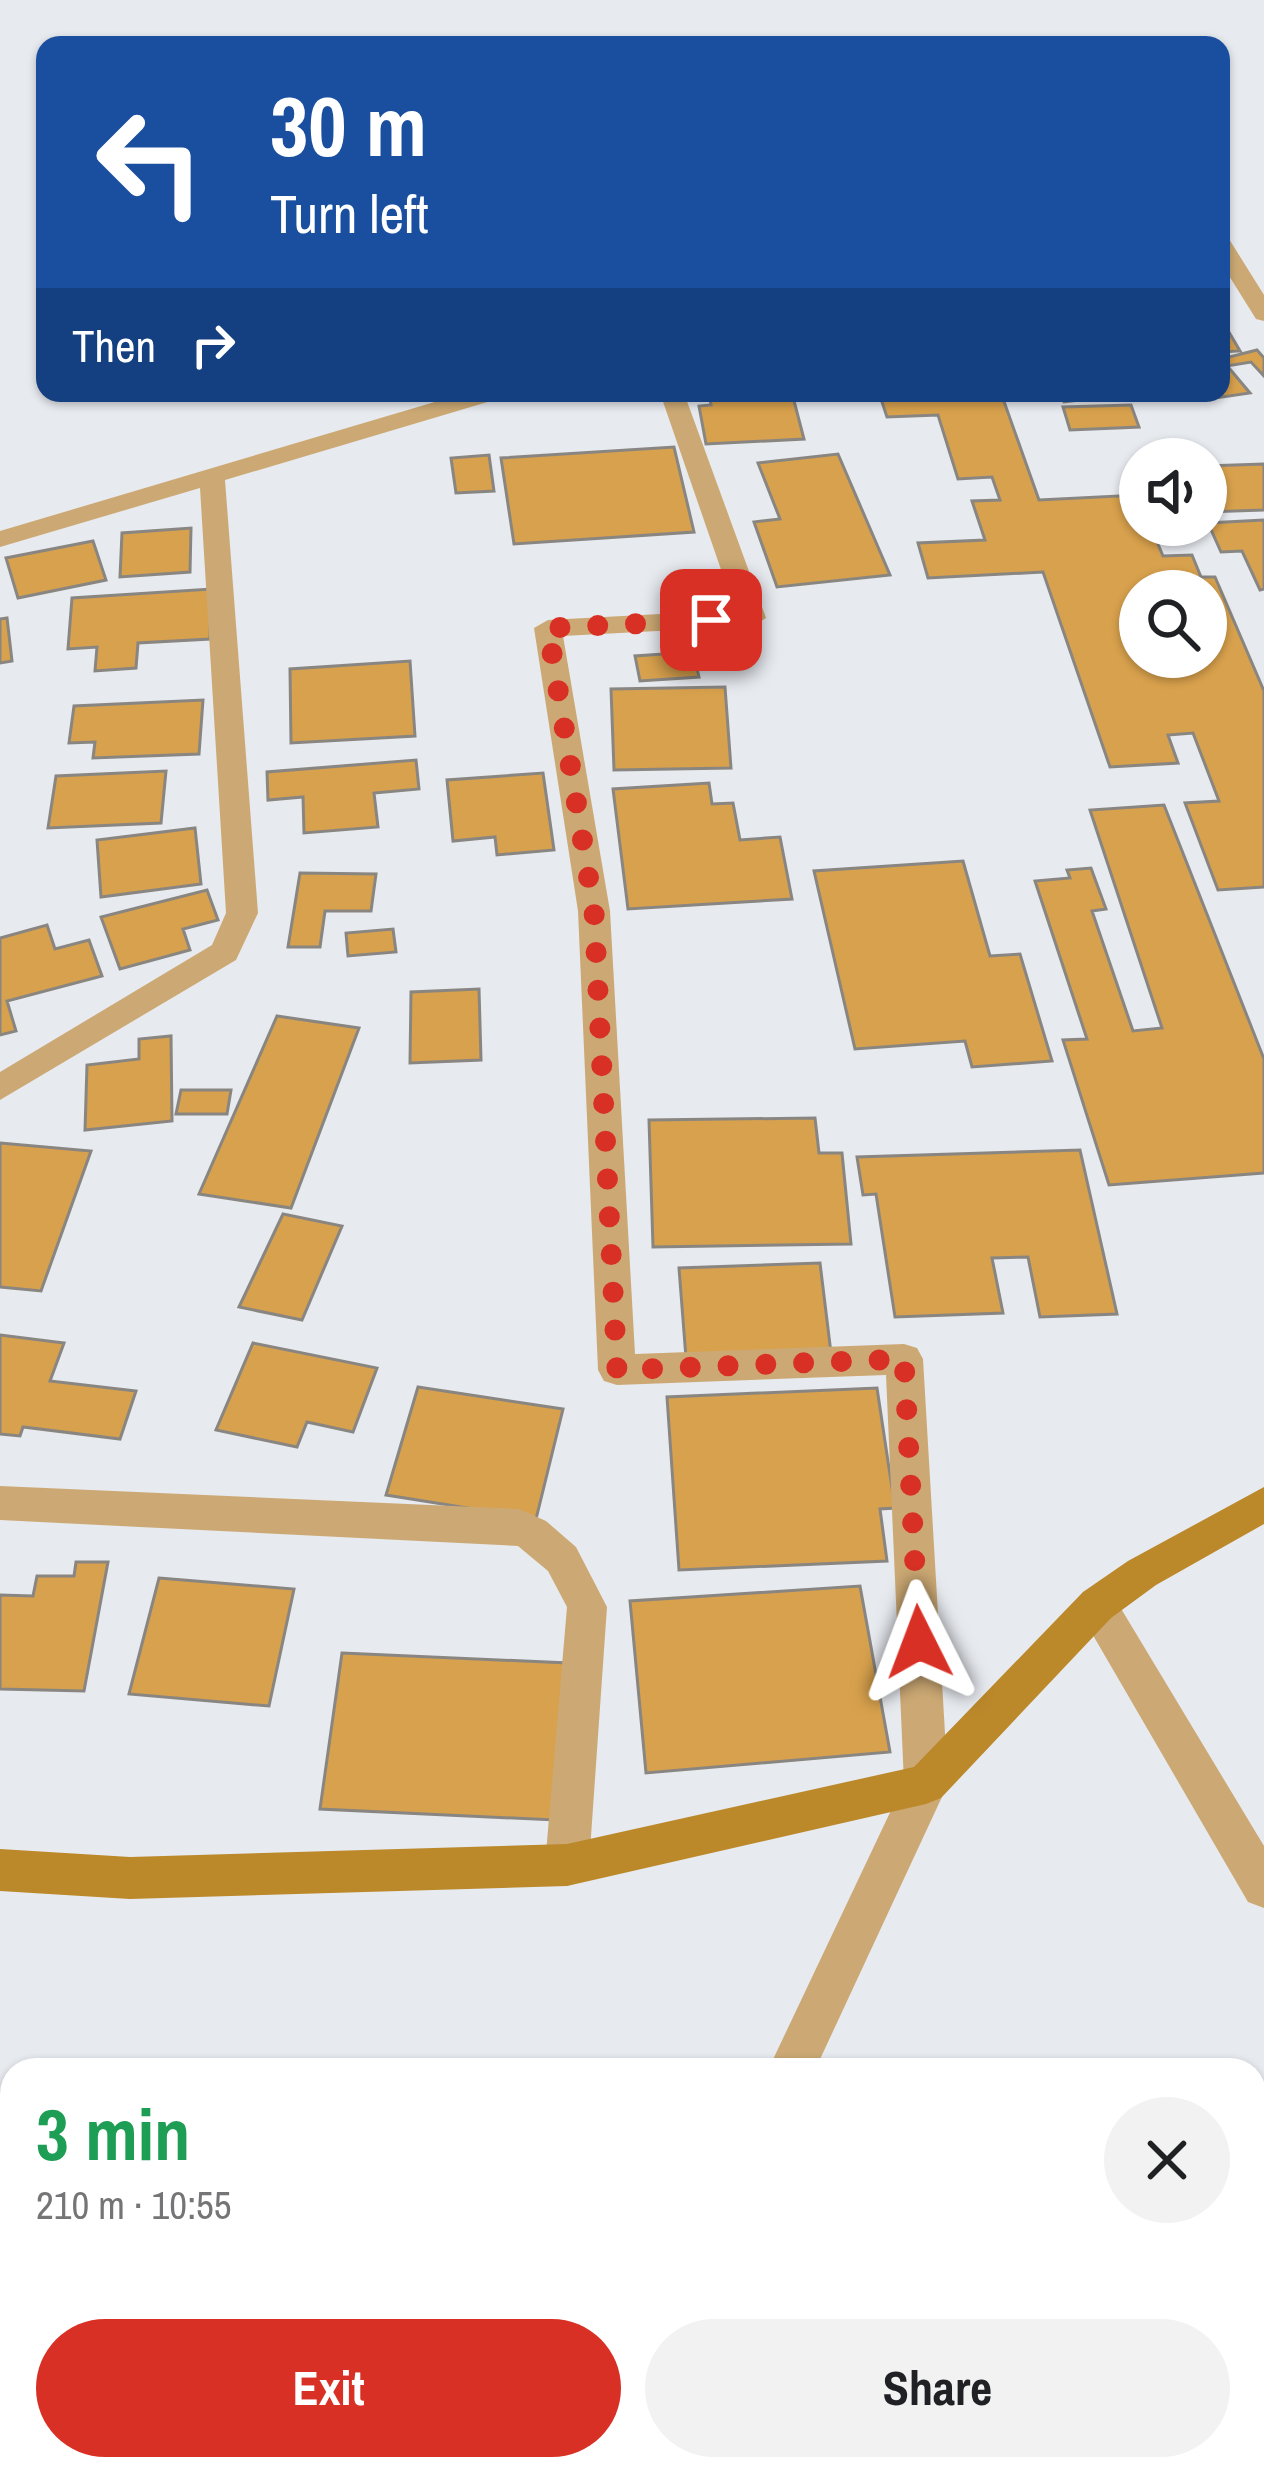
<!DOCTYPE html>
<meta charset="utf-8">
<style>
:root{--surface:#fff;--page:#f2f2f2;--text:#202124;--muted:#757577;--accent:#d93025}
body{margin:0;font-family:"Archivo Narrow",sans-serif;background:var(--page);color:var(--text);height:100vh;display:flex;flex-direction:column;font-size:45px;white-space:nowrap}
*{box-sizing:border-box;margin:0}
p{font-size:39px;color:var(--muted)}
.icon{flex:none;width:66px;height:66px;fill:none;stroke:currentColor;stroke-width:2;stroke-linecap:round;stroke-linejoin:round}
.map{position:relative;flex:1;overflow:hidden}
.sheet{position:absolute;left:0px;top:2058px;width:1266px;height:423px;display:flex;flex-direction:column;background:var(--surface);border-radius:36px 36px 0 0;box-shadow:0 3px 9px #0004}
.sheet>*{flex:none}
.banner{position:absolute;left:36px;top:36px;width:1194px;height:366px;border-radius:24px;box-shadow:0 3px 9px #0004;background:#1a4fa0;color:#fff;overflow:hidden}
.fabs{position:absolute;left:1119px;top:438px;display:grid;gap:24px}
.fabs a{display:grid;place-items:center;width:108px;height:108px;border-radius:50%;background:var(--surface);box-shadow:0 3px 9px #0004;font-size:60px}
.pin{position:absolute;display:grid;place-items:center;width:102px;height:102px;color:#fff;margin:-51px;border-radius:24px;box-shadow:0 6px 18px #0006}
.me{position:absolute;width:132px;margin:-66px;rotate:357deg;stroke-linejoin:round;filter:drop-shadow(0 0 9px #0008)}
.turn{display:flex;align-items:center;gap:42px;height:252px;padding:0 36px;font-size:54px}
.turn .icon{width:156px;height:156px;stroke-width:2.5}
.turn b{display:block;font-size:84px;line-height:102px}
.then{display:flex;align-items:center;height:114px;padding:0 36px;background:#0003;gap:24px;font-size:45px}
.round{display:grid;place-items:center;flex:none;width:126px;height:126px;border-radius:63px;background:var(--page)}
.overview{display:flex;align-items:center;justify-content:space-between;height:204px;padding:0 36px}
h1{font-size:72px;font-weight:700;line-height:90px;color:#1e9e55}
.action{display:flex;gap:24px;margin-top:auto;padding:24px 36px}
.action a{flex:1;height:138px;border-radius:72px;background:var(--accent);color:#fff;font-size:48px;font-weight:700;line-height:138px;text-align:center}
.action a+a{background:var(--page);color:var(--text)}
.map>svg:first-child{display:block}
.building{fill:#d8a14d;stroke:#898682;stroke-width:3;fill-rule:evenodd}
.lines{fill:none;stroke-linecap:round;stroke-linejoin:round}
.street{fill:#cca974;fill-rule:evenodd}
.secondary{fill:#bb882a;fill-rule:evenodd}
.route{stroke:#d93025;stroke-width:21;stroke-dasharray:0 37.8}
</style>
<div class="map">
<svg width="1264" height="2479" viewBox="0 0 1264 2479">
<rect width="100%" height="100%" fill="#e7eaef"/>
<path class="building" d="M 1221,322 L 1223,322 L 1240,351 L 1221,352 Z
M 1257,350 L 1264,358 L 1264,376 L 1251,362 L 1227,366 L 1221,359 Z
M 1229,368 L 1250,393 L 1209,399 L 1204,393 L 1221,393 L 1221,369 Z
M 709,393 L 792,393 L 804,439 L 706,444 L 699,406 L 711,405 Z
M 879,393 L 1001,393 L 1039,500 L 1138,495 L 1140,525 L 1150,525 L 1163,556 L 1192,555 L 1201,577 L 1215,577 L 1264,691 L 1264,887 L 1218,890 L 1185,803 L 1219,801 L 1193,733 L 1168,735 L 1178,763 L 1110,767 L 1043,572 L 928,578 L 918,543 L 985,540 L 972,501 L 1000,500 L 992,477 L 958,479 L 938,415 L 887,417 ZM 1140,591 L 1206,591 L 1206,657 L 1140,657 Z
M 1059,393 L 1136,393 L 1064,402 Z
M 1131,405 L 1139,427 L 1070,430 L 1063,407 Z
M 674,447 L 694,532 L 514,544 L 501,458 Z
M 838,454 L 890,575 L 777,587 L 754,522 L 780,519 L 758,463 Z
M 489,455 L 494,491 L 456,493 L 451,458 Z
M 1264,464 L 1264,510 L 1206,512 L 1206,466 Z
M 1264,520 L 1264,589 L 1260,590 L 1242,551 L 1221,552 L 1208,523 Z
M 191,528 L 190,572 L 120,577 L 122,533 Z
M 93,541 L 106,580 L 18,598 L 6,558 Z
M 211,589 L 210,639 L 138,643 L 136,668 L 95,671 L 97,647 L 68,649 L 72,598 Z
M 7,618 L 12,661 L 0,663 L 0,619 Z
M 693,652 L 699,677 L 640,681 L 635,656 Z
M 410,661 L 415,736 L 291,743 L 290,669 Z
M 725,687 L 731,768 L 614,770 L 611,689 Z
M 203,700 L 199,754 L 93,758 L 95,742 L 69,743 L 74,706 Z
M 416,760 L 419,789 L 374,793 L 378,827 L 304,833 L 303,797 L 268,800 L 267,772 Z
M 166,771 L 161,823 L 48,828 L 56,776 Z
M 543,773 L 554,850 L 497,855 L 495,837 L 453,841 L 447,780 Z
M 709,783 L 712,804 L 733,803 L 740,840 L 780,837 L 792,899 L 628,909 L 613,789 Z
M 1164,805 L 1264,1059 L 1264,1173 L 1109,1185 L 1063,1040 L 1087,1039 L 1035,881 L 1070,878 L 1067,870 L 1091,868 L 1106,909 L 1092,911 L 1133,1031 L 1162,1028 L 1090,810 Z
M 195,828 L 201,884 L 101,897 L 97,840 Z
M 963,861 L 990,956 L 1020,954 L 1052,1061 L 972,1067 L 965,1041 L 855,1049 L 814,871 Z
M 300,873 L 376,874 L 371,911 L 325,911 L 320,947 L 288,947 Z
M 207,890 L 218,920 L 183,929 L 190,950 L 120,969 L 101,917 Z
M 47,925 L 55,949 L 89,940 L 102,976 L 7,1001 L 16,1031 L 0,1035 L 0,938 Z
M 393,929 L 396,952 L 348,956 L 346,933 Z
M 479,989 L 481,1060 L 410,1063 L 411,992 Z
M 277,1016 L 359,1028 L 291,1208 L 199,1194 Z
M 171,1036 L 172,1121 L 85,1130 L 87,1065 L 139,1059 L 139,1039 Z
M 181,1090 L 231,1090 L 227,1114 L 176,1114 Z
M 815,1118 L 819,1153 L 842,1153 L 851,1244 L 653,1247 L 649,1120 Z
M 0,1143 L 91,1151 L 41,1291 L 0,1287 Z
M 1080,1150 L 1117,1314 L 1040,1317 L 1028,1257 L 992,1258 L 1003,1313 L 895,1317 L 876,1194 L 863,1195 L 857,1157 Z
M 283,1214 L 342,1226 L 302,1320 L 239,1307 Z
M 820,1263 L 831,1353 L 686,1358 L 679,1268 Z
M 0,1335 L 64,1343 L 50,1381 L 136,1391 L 120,1439 L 23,1427 L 20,1436 L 0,1434 Z
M 253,1343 L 377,1368 L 353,1432 L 307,1422 L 297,1447 L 216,1430 Z
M 418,1387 L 563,1409 L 536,1519 L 386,1495 Z
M 877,1388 L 895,1508 L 880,1509 L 887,1561 L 679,1570 L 667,1397 Z
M 76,1562 L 108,1562 L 84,1691 L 0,1689 L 0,1595 L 33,1596 L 37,1576 L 74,1576 Z
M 159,1578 L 294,1589 L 269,1706 L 129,1694 Z
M 860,1586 L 890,1752 L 646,1773 L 630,1601 Z
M 342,1653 L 568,1663 L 555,1820 L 320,1809 Z
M 0,2409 L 12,2411 L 12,2469 L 89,2469 L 135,2475 L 134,2479 L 0,2479 Z
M 170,2469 L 297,2469 L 295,2479 L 167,2479 Z
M 795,2469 L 904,2469 L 905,2479 L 796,2479 Z"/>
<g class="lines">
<path class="street" d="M 1221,237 L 1229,239 L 1264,295 L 1264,321 L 1256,319 L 1221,263 Z
M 465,393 L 504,393 L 501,398 L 225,480 L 258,913 L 236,960 L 0,1100 L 0,1072 L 212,945 L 226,913 L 200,488 L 0,547 L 0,531 Z
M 660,393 L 684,393 L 766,618 L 752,626 L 563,636 L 610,911 L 635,1354 L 904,1344 L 917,1348 L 923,1359 L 948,1784 L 815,2070 L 768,2070 L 904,1783 L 886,1375 L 617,1385 L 604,1381 L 598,1370 L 578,911 L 534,628 L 548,620 L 735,610 Z
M 0,1486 L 519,1509 L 546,1521 L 576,1547 L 607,1607 L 589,1865 L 583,1880 L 567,1886 L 551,1880 L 545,1865 L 567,1607 L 548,1571 L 518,1546 L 0,1520 Z
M 1097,1587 L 1111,1592 L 1264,1846 L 1264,1908 L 1248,1902 L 1083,1618 L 1077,1605 L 1083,1592 Z
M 1264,2166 L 1264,2252 L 1254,2257 L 1254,2170 Z
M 0,2323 L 12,2325 L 12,2375 L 0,2373 Z
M 1254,2344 L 1264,2348 L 1264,2452 L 1254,2448 Z
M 578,2469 L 630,2469 L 627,2479 L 575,2479 Z"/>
<path class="secondary" d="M 1264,1487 L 1264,1524 L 1156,1585 L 1111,1618 L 941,1798 L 926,1804 L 567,1886 L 130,1899 L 0,1891 L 0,1849 L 130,1857 L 567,1844 L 914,1767 L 1083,1592 L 1128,1561 Z"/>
</g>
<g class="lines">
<path class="route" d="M 711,620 L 548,628 L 594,911 L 617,1370 L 904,1359 L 919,1642"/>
</g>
</svg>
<div class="fabs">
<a><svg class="icon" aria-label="sound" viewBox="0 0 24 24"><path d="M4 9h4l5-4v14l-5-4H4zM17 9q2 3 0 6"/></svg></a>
<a><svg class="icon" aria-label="search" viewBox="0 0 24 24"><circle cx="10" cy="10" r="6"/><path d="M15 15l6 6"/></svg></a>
</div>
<div class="pin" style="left:711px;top:620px;background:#d93025"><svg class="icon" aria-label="arrive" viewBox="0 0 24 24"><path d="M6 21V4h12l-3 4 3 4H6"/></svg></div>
<svg class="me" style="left:919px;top:1642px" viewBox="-20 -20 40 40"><path d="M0-17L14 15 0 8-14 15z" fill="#d93025" stroke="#fff" stroke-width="4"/></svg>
<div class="banner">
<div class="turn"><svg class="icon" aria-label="left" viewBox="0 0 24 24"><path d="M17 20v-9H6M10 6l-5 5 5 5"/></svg><div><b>30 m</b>Turn left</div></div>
<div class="then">Then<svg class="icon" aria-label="right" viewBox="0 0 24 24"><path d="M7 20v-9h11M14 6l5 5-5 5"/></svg></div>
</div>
<section class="sheet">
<div class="overview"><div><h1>3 min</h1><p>210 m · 10:55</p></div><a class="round"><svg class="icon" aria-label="close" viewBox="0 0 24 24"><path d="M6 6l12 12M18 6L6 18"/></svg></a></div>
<div class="action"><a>Exit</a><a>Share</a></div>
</section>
</div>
